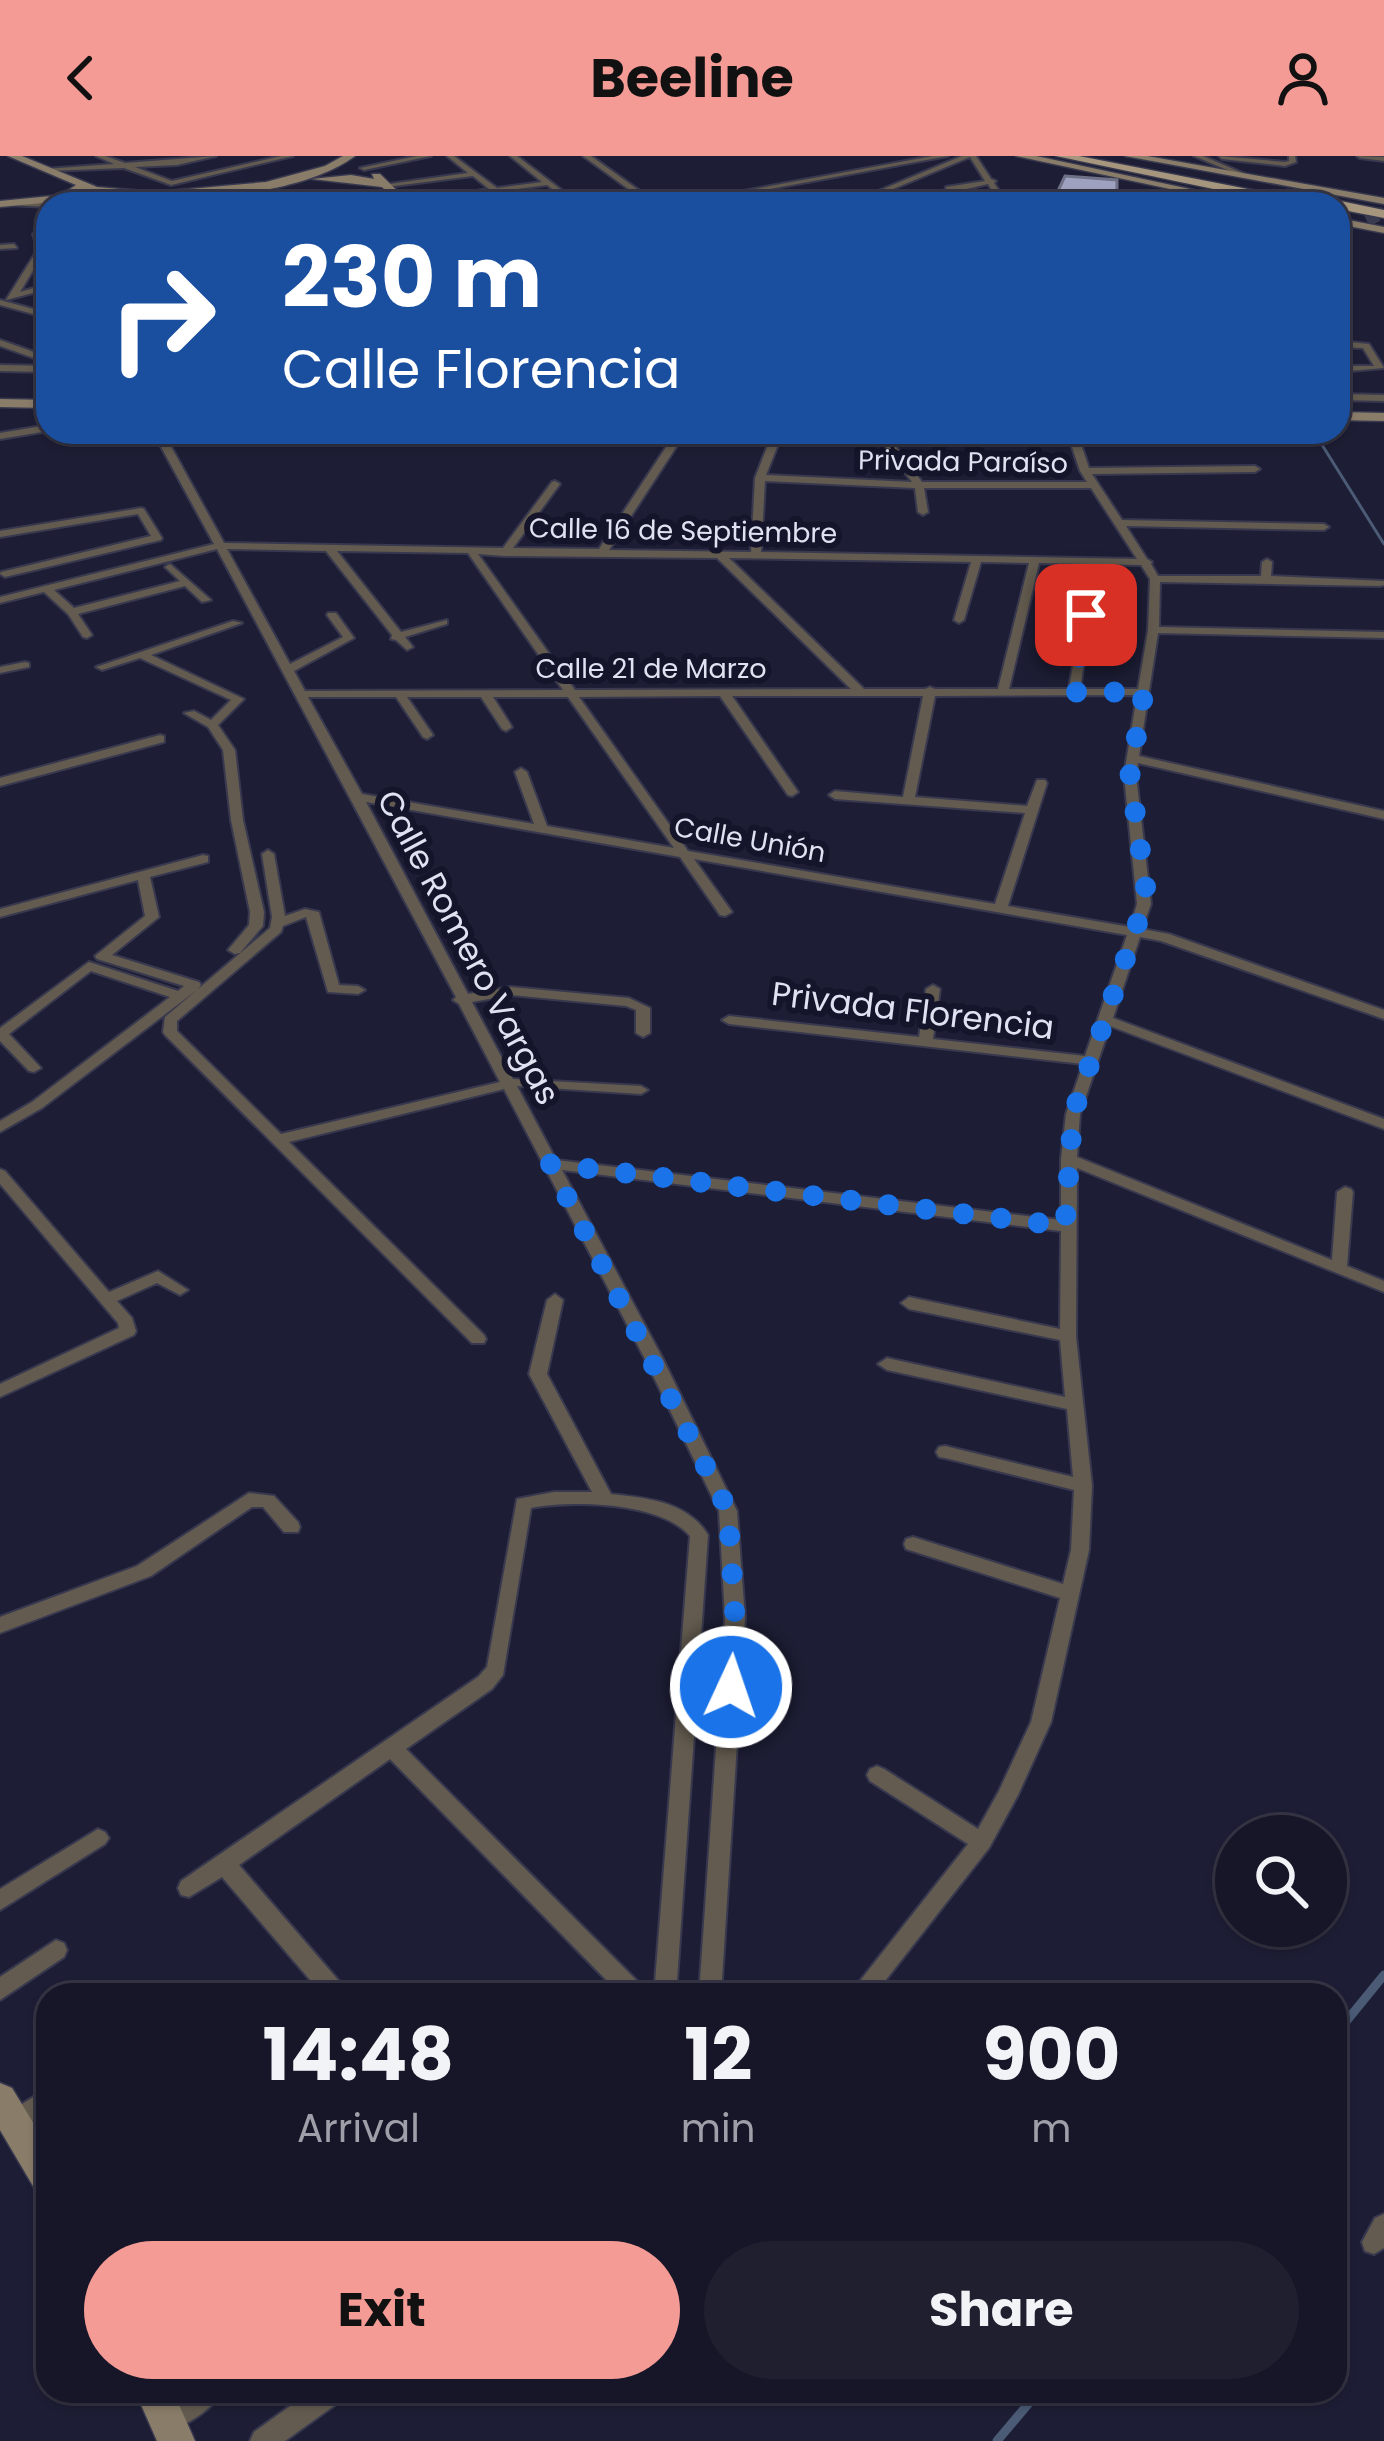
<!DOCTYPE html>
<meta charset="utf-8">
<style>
:root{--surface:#161628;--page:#1f1f30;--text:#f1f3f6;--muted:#9e9fa8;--line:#353545;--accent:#f59b96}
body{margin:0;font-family:Poppins,sans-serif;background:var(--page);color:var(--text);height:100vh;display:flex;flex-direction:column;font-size:45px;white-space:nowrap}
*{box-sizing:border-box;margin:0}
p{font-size:39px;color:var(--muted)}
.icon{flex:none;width:66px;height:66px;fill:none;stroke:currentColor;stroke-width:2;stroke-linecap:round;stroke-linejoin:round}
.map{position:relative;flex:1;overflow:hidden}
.details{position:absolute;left:36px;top:1827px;width:1311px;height:420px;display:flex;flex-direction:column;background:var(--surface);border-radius:36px;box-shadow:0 3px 9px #0004,0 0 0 3px var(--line)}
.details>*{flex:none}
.hud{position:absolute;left:36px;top:36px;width:1314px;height:252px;border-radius:36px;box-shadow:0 3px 9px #0004,0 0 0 3px var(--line);background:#1a4fa0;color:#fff;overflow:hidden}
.tools{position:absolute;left:1215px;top:1659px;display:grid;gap:24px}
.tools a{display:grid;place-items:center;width:132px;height:132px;border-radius:50%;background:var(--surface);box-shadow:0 3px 9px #0004,0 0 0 3px var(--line);font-size:60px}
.pin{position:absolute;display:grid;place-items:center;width:102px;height:102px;color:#fff;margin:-51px;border-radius:24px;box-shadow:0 6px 18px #0006}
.me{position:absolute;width:132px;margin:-66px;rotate:3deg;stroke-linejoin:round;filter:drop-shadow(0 0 9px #0008)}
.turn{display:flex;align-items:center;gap:42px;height:252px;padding:0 48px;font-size:54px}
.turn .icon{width:156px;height:156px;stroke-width:2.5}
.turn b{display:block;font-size:84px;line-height:102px}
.eta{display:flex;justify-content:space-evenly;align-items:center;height:204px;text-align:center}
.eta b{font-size:72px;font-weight:700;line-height:84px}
.cta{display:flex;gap:24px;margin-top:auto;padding:24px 48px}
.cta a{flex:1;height:138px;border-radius:72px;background:var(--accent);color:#111;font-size:48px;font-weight:700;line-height:138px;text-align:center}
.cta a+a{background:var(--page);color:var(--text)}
header{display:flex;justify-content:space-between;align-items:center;height:156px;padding:0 48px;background:var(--accent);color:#111;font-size:54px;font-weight:700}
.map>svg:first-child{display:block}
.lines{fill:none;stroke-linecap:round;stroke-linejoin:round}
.stream-far1{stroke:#4b5b75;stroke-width:3}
.stream{stroke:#4b5b75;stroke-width:9}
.secondary-tunnel{stroke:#3a3b51;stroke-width:12;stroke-dasharray:12 6;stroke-linecap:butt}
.street-casing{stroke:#38394f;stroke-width:4}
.secondary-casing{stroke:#38394f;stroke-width:3}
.primary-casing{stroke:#38394f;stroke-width:3}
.street{fill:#635b4f;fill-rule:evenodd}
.secondary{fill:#897c69;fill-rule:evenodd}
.primary{fill:#a6967d;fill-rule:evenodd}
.wall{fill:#898aa6}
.building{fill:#9fa1c1;stroke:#6f7187;stroke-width:3}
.route{stroke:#1a73e8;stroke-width:21;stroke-dasharray:0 37.8}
.labels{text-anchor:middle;stroke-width:12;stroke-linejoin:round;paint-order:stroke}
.far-street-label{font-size:27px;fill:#e0e2f2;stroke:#14142a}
.street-label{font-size:33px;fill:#e0e2f2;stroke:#14142a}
</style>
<header><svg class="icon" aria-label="back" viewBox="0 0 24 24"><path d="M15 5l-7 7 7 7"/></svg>Beeline<svg class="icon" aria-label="person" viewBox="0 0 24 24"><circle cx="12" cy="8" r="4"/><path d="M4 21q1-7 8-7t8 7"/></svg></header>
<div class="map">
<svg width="1384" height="2285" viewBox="0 0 1384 2285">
<rect width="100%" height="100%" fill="#1d1d35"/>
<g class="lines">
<path class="stream-far1" d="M 1314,276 L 1384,388"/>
<path class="stream" d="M 1335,1879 L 1384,1819
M 997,2285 L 1039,2235"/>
<path class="secondary-tunnel" d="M 1367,65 L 1384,56"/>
<g class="street-casing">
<path id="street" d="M 96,0 L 105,0 L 125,7 L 216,0 L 177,9 L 135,11 L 172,25 L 281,0 L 293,0 L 171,29 L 124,12 L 49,15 L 45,13 L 114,8 Z
M 417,0 L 431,0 L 364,14 L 360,12 Z
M 447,0 L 454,0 L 497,32 L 542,26 L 510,0 L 517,0 L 580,48 L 571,48 L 547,29 L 502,35 L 518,48 L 509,48 L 494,36 L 441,43 L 437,41 L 489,33 L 473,20 L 386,31 L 382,29 L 468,17 Z
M 583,0 L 591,0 L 658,48 L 649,48 Z
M 933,0 L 948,0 L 689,48 L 673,48 Z
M 962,0 L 976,0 L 991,23 L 996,25 L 994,27 L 1008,48 L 1000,48 L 988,28 L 958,35 L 979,48 L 970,48 L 951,37 L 907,48 L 894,48 L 946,34 L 946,31 L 985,25 L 970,1 L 857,48 L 847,48 Z
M 1194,0 L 1203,0 L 1245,18 L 1239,19 Z
M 1219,0 L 1285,6 L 1289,5 L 1289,0 L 1295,0 L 1296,6 L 1285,10 L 1222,3 Z
M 1357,0 L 1384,1 L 1384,5 L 1360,2 Z
M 1185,32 L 1189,34 L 1187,48 L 1179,48 L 1181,34 Z
M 336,39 L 339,43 L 296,48 L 300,46 Z
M 13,45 L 48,47 L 51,48 L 48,48 L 48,51 L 10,49 Z
M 48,71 L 48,76 L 41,79 L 46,93 L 20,136 L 48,128 L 48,133 L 6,144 L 38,93 L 33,78 Z
M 14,88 L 17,92 L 0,93 L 0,89 Z
M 0,144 L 48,157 L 48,162 L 0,149 Z
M 0,184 L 48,201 L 48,207 L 0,190 Z
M 1338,185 L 1369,188 L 1384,212 L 1338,216 L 1338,210 L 1374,210 L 1363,192 L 1338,191 Z
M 0,209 L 48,210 L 48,216 L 0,215 Z
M 1338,238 L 1384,239 L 1384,245 L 1338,244 Z
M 48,269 L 48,275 L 0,283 L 0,277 Z
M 153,276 L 163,276 L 224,387 L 503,392 L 552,326 L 555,325 L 560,328 L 513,392 L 599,393 L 676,276 L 686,276 L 609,394 L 751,396 L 755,322 L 773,276 L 783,276 L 766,319 L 912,326 L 875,276 L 885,276 L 922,326 L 1087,326 L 1080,315 L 1067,276 L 1077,276 L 1089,312 L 1255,310 L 1260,313 L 1255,316 L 1092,318 L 1122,364 L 1324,368 L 1329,371 L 1324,374 L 1126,370 L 1147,403 L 1152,406 L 1151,408 L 1158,420 L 1261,420 L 1262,406 L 1267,403 L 1272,406 L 1271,420 L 1384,425 L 1384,429 L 1380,430 L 1160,426 L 1159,471 L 1384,476 L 1384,482 L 1158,477 L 1139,600 L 1384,655 L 1384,663 L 1138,607 L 1136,619 L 1151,748 L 1142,773 L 1169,778 L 1384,854 L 1384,863 L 1161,785 L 1140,781 L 1113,862 L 1384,963 L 1384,973 L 1110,870 L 1080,958 L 1077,1001 L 1332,1104 L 1337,1036 L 1345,1031 L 1351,1033 L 1353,1036 L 1347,1110 L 1384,1125 L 1384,1136 L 1077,1012 L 1076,1180 L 1092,1330 L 1089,1394 L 1051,1566 L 1018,1639 L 989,1692 L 874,1839 L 849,1839 L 968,1688 L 870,1625 L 867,1619 L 870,1613 L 877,1610 L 884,1613 L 978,1673 L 999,1635 L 1031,1566 L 1060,1442 L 906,1393 L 904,1388 L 906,1383 L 913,1381 L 1063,1428 L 1071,1394 L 1074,1334 L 945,1302 L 939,1301 L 936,1296 L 939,1291 L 945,1290 L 1073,1321 L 1067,1253 L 887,1214 L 878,1208 L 887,1202 L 1065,1241 L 1060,1184 L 909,1153 L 901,1147 L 909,1141 L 1060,1173 L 1061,1075 L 562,1014 L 663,1203 L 737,1355 L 745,1462 L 721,1839 L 699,1839 L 725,1462 L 719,1355 L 645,1203 L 504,933 L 289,986 L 484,1179 L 486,1183 L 484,1187 L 472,1187 L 165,879 L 163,876 L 165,861 L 197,834 L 42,952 L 0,976 L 0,965 L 32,946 L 170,841 L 91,815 L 9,878 L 41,912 L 34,916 L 29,915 L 0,885 L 0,872 L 89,806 L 178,835 L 184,830 L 97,803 L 95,800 L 145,760 L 138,724 L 0,761 L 0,753 L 203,699 L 208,700 L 208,706 L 150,721 L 159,761 L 112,799 L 199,826 L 201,829 L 198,833 L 270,772 L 272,761 L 262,698 L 268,694 L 274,698 L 285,760 L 305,753 L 319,756 L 339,829 L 358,830 L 365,834 L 358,838 L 328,836 L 306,761 L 283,770 L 281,776 L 177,865 L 177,875 L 281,978 L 500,926 L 459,848 L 453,844 L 456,841 L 217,393 L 54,434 L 74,452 L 180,425 L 165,411 L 170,408 L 211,444 L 202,446 L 185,430 L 78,458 L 92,479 L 87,482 L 83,481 L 68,458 L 44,436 L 0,447 L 0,441 L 214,388 ZM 765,325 L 915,332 L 918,356 L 923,359 L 928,356 L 924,332 L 1091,332 L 1137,403 L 761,396 ZM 227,393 L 326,395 L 392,479 L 391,483 L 396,484 L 407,494 L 413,491 L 405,481 L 447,468 L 447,464 L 401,476 L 337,395 L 468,397 L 563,534 L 305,535 L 294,515 L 354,482 L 336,457 L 328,457 L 327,459 L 343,481 L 290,508 ZM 478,398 L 504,400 L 717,402 L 851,533 L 575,534 ZM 729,402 L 971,406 L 954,464 L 959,467 L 964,464 L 981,406 L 1029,407 L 998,533 L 935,533 L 930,531 L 925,533 L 864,533 ZM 1039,407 L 1141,409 L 1150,423 L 1148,474 L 1138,533 L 1080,533 L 1091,459 L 1086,456 L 1081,459 L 1069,533 L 1009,533 ZM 1137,539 L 1124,619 L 1137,748 L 1130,771 L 1008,750 L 1047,627 L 1045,624 L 1037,624 L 1027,650 L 915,641 L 935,540 ZM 720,540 L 788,639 L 792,640 L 798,636 L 732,540 L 923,540 L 903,641 L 835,635 L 829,639 L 835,643 L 1025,657 L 995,748 L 688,695 L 579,541 ZM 308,541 L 396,541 L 423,581 L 427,583 L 433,579 L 407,541 L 481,541 L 502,573 L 506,575 L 512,571 L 493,541 L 568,541 L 674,692 L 547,670 L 527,616 L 521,612 L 515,616 L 534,668 L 362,638 ZM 366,646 L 680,701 L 720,759 L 725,760 L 732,756 L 694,703 L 1127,779 L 1085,900 L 933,883 L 940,833 L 933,829 L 926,833 L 919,881 L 729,860 L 722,864 L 729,868 L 1083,908 L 1066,958 L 1061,1003 L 1061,1064 L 556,1004 L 517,930 L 641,938 L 648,934 L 641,930 L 513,923 L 472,846 L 511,839 L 626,850 L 636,854 L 636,877 L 643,881 L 650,877 L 650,852 L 629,842 L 511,831 L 468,838 Z
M 1252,276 L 1262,276 L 1257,285 L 1142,285 L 1137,282 L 1142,279 L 1251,280 Z
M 141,352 L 144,353 L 162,382 L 161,384 L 5,421 L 0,418 L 1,416 L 151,380 L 138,358 L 0,381 L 0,375 Z
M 233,465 L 242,467 L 151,499 L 244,543 L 218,569 L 235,594 L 243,664 L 264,756 L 263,770 L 240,797 L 235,798 L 228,794 L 249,769 L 250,756 L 231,664 L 223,594 L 208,571 L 184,557 L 194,555 L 211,564 L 231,544 L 140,502 L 102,514 L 96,511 Z
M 25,506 L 29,507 L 29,511 L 0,517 L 0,511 Z
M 160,579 L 164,580 L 164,586 L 0,630 L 0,622 Z
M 0,1013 L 5,1015 L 109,1136 L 158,1115 L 188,1134 L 180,1139 L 157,1127 L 117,1145 L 132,1162 L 136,1175 L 134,1179 L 0,1241 L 0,1228 L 119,1172 L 118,1167 L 0,1028 Z
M 555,1138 L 563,1144 L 547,1218 L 611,1338 C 648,1342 688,1346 708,1379 L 676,1839 L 654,1839 L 690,1380 C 660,1346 574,1344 531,1352 L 503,1519 L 492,1533 L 406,1593 L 644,1832 L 647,1839 L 621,1839 L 390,1603 L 239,1709 L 345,1832 L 348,1839 L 323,1839 L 222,1721 L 189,1741 L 181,1739 L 178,1732 L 181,1725 L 216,1701 L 478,1521 L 487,1511 L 517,1343 L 554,1336 L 592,1336 L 529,1218 L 547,1144 Z
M 249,1337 L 274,1340 L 298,1366 L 300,1371 L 298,1376 L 284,1376 L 263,1351 L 252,1351 L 151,1420 L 0,1477 L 0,1461 L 137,1410 Z
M 98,1673 L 105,1676 L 109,1682 L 105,1688 L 0,1754 L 0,1733 Z
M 56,1784 L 64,1787 L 67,1794 L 64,1801 L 0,1844 L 0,1821 Z
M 48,1932 L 48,1956 L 14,1977 L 6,1974 L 2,1966 L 6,1958 Z
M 1384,2058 L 1384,2092 L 1374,2098 L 1365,2095 L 1362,2086 L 1375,2062 Z
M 187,2235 L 222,2235 C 214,2253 186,2269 168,2276 L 159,2272 L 155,2263 L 159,2254 Z
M 311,2235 L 346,2235 L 342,2244 L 285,2285 L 250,2285 L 254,2276 Z"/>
</g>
<g class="secondary-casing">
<path id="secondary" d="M 8,0 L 22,0 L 97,31 L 156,36 L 266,26 L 325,10 L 343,0 L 355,0 C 301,40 181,49 115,38 L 111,43 L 84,33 L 64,45 L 0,51 L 0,45 L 61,39 L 76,29 Z
M 1016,0 L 1036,0 L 1260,48 L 1240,48 Z
M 1125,0 L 1147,0 L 1384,42 L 1384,48 Z
M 372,18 L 380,18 L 411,48 L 400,48 L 382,31 L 312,23 L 351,19 L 374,23 Z
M 1338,62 L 1384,71 L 1384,77 L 1338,68 Z
M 0,243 L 48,244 L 48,252 L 0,251 Z
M 1338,256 L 1384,257 L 1384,265 L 1338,264 Z
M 0,1927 L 12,1932 L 48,1991 L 48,2040 L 36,2035 L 0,1974 Z
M 135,2235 L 173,2235 L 195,2285 L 157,2285 Z"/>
</g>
<g class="primary-casing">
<path id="primary" d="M 1056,0 L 1079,0 L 1283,40 L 1287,34 L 1384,54 L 1384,62 L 1338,53 L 1338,48 L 1285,48 Z"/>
</g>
<use href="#street" class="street"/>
<use href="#secondary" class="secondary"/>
<use href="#primary" class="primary"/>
</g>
<path class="wall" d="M 1117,24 L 1116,48 L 1056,48 L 1057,37 Z"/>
<path class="building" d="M 1065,20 L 1117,24 L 1117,42 L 1057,37 Z"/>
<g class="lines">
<path class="route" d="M 731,1531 L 735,1462 L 728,1354 L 550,1008 L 1065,1070 L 1073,958 L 1144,748 L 1146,734 L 1130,619 L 1144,536 L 1074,536 L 1086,459"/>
</g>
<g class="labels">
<g class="far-street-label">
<text transform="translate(963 306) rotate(1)" y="9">Privada Paraíso</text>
<text transform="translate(683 375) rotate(1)" y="9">Calle 16 de Septiembre</text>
<text x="651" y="522">Calle 21 de Marzo</text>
<text transform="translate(750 684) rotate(10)" y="9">Calle Unión</text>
</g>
<g class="street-label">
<text transform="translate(469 791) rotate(62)" y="12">Calle Romero Vargas</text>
<text transform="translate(913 854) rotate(7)" y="12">Privada Florencia</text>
</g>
</g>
</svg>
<div class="tools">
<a><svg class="icon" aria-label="search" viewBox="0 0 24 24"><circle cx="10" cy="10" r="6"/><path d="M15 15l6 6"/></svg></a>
</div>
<div class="pin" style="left:1086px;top:459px;background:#d93025"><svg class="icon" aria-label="arrive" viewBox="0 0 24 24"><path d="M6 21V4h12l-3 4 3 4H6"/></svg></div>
<svg class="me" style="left:731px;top:1531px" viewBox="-20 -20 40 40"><circle r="17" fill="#1a73e8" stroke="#fff" stroke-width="3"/><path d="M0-11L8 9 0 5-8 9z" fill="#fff"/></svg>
<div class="hud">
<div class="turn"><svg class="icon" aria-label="right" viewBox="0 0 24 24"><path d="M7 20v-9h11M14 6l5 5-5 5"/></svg><div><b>230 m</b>Calle Florencia</div></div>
</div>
<section class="details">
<div class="eta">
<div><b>14:48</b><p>Arrival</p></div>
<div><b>12</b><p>min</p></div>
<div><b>900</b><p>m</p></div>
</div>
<div class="cta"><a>Exit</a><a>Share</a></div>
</section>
</div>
